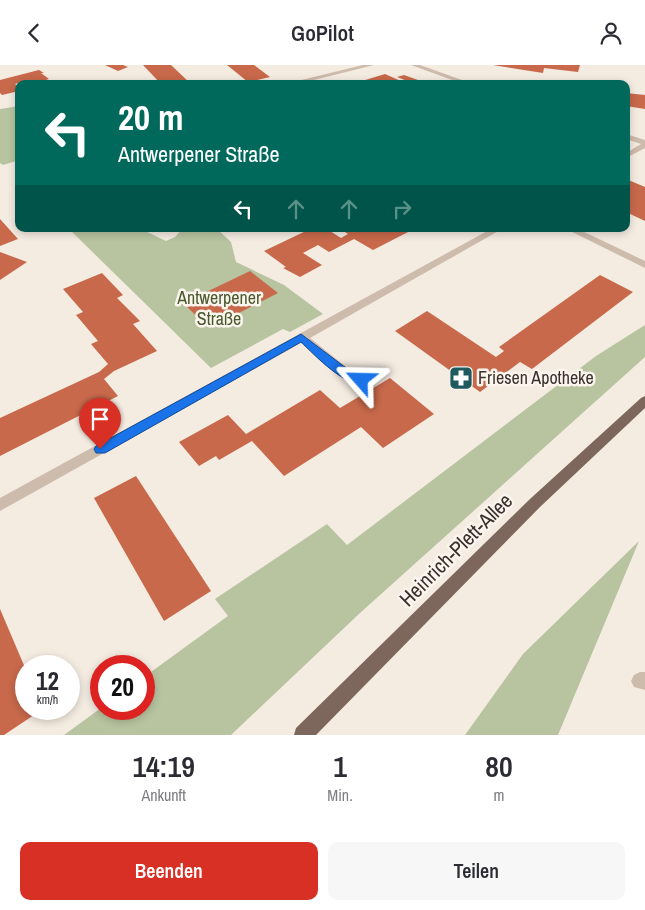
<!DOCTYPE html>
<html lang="de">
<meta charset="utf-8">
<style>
:root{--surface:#fff;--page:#f7f7f7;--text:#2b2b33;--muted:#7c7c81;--accent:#d93025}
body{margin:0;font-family:"Archivo Narrow",sans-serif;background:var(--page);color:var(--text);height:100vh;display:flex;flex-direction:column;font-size:19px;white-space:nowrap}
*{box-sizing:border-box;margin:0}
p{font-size:16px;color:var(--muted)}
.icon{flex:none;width:28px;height:28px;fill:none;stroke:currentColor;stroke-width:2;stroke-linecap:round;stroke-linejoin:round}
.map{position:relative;height:670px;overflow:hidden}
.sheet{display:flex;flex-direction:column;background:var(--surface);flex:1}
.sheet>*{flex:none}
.banner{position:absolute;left:15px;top:15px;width:615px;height:152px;border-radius:10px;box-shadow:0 2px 8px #0003;background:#00695c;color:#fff;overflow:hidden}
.speed{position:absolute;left:15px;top:590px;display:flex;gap:10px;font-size:25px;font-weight:700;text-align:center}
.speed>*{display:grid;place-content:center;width:65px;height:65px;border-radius:50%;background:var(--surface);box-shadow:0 2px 8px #0003;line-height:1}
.speed small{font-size:12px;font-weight:400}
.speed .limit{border:8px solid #d22;background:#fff;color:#111}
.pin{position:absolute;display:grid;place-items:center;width:42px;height:42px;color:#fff;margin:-51px -21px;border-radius:50% 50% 50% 0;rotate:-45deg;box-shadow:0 0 5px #0007}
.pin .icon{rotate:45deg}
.me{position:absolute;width:55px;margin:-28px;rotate:295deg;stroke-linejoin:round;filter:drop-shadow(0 0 4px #0008)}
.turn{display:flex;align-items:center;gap:18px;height:105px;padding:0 20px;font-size:22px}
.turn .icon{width:65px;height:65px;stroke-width:2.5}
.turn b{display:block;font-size:35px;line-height:42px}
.lanes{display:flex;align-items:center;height:48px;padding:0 20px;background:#0003;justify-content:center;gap:25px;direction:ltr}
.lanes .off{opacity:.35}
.eta{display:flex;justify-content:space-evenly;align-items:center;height:85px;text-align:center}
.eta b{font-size:30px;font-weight:600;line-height:35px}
.button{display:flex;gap:10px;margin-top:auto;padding:10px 20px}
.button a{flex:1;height:58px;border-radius:10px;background:var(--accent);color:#fff;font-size:20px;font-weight:600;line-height:58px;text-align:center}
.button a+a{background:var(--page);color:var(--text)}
header{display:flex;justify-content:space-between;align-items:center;height:65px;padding:0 20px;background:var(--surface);font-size:22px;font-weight:600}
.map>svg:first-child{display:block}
.green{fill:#b8c4a0}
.building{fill:#c8694b}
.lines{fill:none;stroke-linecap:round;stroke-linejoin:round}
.minor{fill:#cdbbac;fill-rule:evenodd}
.major{fill:#7d675c;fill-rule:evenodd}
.route{fill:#1a73e8;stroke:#114b97}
.labels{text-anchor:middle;stroke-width:5;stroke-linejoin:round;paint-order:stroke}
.park-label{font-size:18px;fill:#4a5a2e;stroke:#fbf5ee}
.poi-label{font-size:18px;fill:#3b302b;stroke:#fbf5ee;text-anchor:start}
.near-street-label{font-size:21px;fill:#3b302b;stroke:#fbf5ee}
</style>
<header><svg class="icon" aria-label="back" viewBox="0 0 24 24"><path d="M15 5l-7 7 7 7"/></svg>GoPilot<svg class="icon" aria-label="person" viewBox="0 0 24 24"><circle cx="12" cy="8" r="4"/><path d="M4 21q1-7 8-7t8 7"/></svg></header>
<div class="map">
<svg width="645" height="670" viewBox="0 0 645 670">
<rect width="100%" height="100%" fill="#f4ebe1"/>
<path class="green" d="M 19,41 L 19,95 L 3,100 L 0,98 L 0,44 Z
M 69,164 L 141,164 L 166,176 L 175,172 L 182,164 L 217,164 L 231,177 L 236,197 L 284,220 L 323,249 L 290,267 L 283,264 L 211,303 Z
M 645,260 L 645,292 L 360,548 L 231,670 L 64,670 L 101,643 L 144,644 L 144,612 L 228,551 L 215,534 L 327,459 L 347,480 L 596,291 Z
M 639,476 L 558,670 L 465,670 L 523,589 Z"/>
<path class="building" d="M 105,0 L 123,0 L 128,2 L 118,6 Z
M 143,0 L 171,0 L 191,19 L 161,19 Z
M 227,0 L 254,0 L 270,12 L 248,17 Z
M 493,0 L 580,0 L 578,7 L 544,3 L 543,8 Z
M 39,5 L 44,8 L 41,8 L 49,14 L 33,19 L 28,15 L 15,19 L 19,22 L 19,26 L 2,30 L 0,28 L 0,15 Z
M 385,9 L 403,17 L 396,19 L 352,19 Z
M 404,10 L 429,19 L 415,19 L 397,12 Z
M 626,28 L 645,30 L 645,44 L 626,41 Z
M 626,114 L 645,122 L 645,156 L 626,147 Z
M 0,154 L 18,174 L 0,181 Z
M 310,164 L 334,164 L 330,166 L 341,173 L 348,169 L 345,167 L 353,164 L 414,164 L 373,185 L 354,174 L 329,187 L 318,180 L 303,188 L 322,200 L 300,212 L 283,203 L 286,202 L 264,186 Z
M 0,187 L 27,197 L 0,215 Z
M 250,206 L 278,228 L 225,255 L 221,251 L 205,259 L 187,242 L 202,235 L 198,231 Z
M 102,208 L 123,230 L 117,233 L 140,256 L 133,259 L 157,286 L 114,306 L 104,314 L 118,331 L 0,391 L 0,353 L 99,307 L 108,299 L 91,279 L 98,276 L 76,250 L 83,247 L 63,224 Z
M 600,210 L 633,227 L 532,304 L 520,297 L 480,327 L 395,266 L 427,246 L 496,292 L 504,286 L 499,282 Z
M 390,313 L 434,349 L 383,383 L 361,362 L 284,411 L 252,376 L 219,395 L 216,391 L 199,401 L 179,377 L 228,350 L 246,369 L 320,325 L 340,343 Z
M 136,411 L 211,526 L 164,556 L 94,433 Z
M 0,544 L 26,605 L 26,644 L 43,644 L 4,670 L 0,670 Z"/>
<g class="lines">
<path class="minor" d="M 363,0 L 374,0 L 298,19 L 285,19 Z
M 411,0 L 420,0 L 473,19 L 463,19 Z
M 626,69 L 645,75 L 645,83 L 626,93 L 626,88 L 641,79 L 626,74 Z
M 491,164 L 502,164 L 310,273 L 355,309 L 365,312 L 367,315 L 365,318 C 346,324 315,290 301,278 L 0,446 L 0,433 Z
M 566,164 L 578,164 L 645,196 L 645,203 Z
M 640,607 L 645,607 L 645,625 L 634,622 L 631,616 L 634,610 Z"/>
<path class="major" d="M 645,331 L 645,343 L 540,442 L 316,670 L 294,670 L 296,663 L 530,434 L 641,333 Z"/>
</g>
<path class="route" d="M 301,269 L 354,309 L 365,312 L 367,315 L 365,318 C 345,323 315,290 301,277 L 105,388 L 96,388 L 94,384 L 96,381 Z"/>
<defs>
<g id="pharmacy-square" transform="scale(1.25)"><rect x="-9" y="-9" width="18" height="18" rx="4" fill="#1f5a5e" stroke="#fbf5ee"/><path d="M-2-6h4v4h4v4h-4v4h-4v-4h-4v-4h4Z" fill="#fff"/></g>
</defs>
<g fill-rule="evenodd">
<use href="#pharmacy-square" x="461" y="313"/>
</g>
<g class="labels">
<g class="park-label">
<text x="219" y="239">Antwerpener<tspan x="219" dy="21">Straße</tspan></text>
</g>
<g class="poi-label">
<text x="478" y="319">Friesen Apotheke</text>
</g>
<g class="near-street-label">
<text transform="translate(456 485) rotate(-45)" y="7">Heinrich-Plett-Allee</text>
</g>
</g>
</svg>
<div class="speed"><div>12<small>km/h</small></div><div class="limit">20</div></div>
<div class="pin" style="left:100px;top:384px;background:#d93025"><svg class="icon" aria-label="arrive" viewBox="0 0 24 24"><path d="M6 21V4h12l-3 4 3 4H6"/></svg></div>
<svg class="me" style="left:361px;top:315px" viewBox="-20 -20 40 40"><path d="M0-17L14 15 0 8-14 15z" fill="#1a73e8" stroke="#fff" stroke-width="4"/></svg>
<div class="banner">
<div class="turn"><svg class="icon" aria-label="left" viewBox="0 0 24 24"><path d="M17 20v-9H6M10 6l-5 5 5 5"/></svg><div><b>20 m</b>Antwerpener Straße</div></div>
<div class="lanes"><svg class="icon" aria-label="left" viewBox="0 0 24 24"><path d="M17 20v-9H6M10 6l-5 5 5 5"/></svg><svg class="icon off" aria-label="ahead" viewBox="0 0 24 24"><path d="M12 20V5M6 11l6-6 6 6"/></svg><svg class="icon off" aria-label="ahead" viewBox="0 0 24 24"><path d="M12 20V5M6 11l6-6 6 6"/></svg><svg class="icon off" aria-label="right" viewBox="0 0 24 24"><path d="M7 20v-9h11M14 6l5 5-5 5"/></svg></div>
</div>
</div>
<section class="sheet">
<div class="eta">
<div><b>14:19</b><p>Ankunft</p></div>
<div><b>1</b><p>Min.</p></div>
<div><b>80</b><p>m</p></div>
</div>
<div class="button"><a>Beenden</a><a>Teilen</a></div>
</section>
